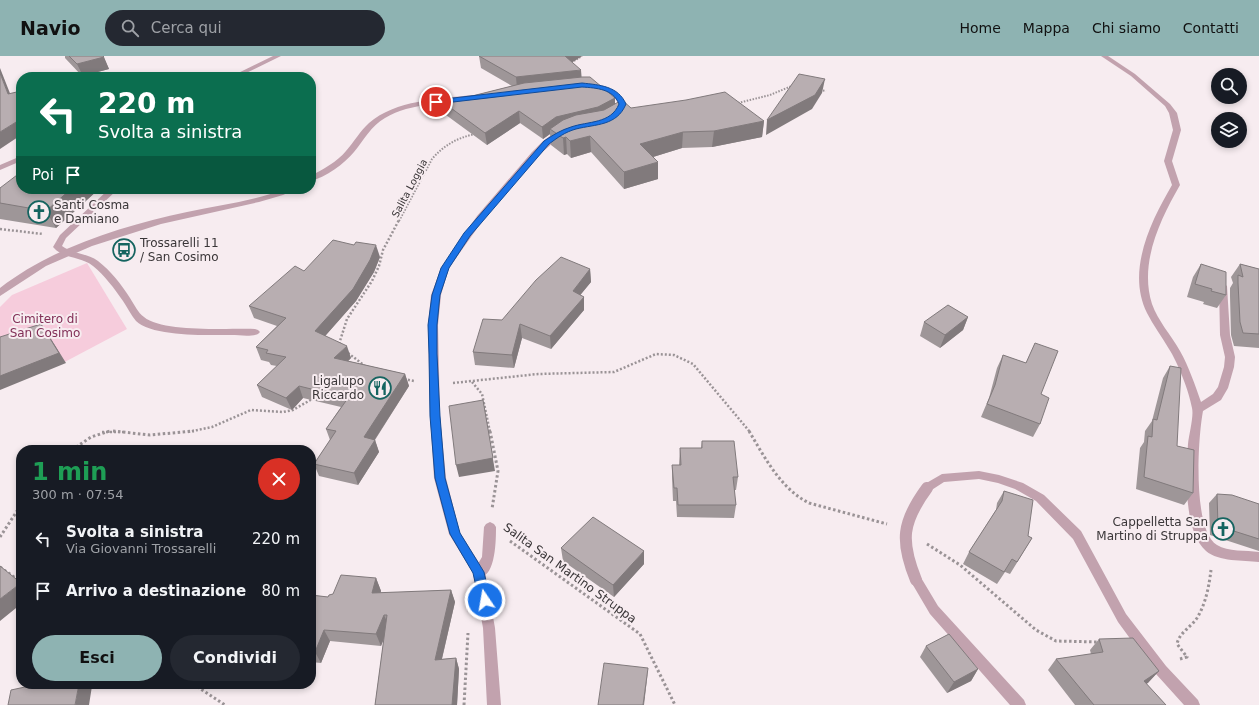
<!DOCTYPE html>
<html lang="it">
<meta charset="utf-8">
<style>
:root{--surface:#171b24;--page:#242831;--text:#f1f3f6;--muted:#9ea1a6;--accent:#8eb3b2}
body{margin:0;font-family:"DejaVu Sans",sans-serif;background:var(--page);color:var(--text);height:100vh;display:flex;flex-direction:column;font-size:15px;white-space:nowrap}
*{box-sizing:border-box;margin:0}
p{font-size:13px;color:var(--muted)}
.icon{flex:none;width:22px;height:22px;fill:none;stroke:currentColor;stroke-width:2;stroke-linecap:round;stroke-linejoin:round}
.map{position:relative;flex:1;overflow:hidden}
.sheet{position:absolute;left:16px;top:389px;width:300px;height:244px;display:flex;flex-direction:column;background:var(--surface);border-radius:16px;box-shadow:0 2px 6px #0003}
.sheet>*{flex:none}
.guide{position:absolute;left:16px;top:16px;width:300px;height:122px;border-radius:16px;box-shadow:0 2px 6px #0003;background:#0b6e4f;color:#fff;overflow:hidden}
.buttons{position:absolute;left:1211px;top:12px;display:grid;gap:8px}
.buttons a{display:grid;place-items:center;width:36px;height:36px;border-radius:50%;background:var(--surface);box-shadow:0 2px 6px #0003;font-size:20px}
.pin{position:absolute;display:grid;place-items:center;width:34px;height:34px;color:#fff;margin:-17px;border:2px solid #fff;border-radius:50%;box-shadow:0 1px 4px #0007}
.me{position:absolute;width:44px;margin:-22px;rotate:348deg;stroke-linejoin:round;filter:drop-shadow(0 0 3px #0008)}
.turn{display:flex;align-items:center;gap:14px;height:84px;padding:0 16px;font-size:18px}
.turn .icon{width:52px;height:52px;stroke-width:2.5}
.turn b{display:block;font-size:28px;line-height:34px}
.then{display:flex;align-items:center;height:38px;padding:0 16px;background:#0003;gap:8px;font-size:15px}
.round{display:grid;place-items:center;flex:none;width:42px;height:42px;border-radius:21px;background:var(--page)}
.head{display:flex;align-items:center;justify-content:space-between;height:68px;padding:0 16px}
h1{font-size:24px;font-weight:600;line-height:30px;color:#1e9e55}
.button{display:flex;gap:8px;margin-top:auto;padding:8px 16px}
.button a{flex:1;height:46px;border-radius:24px;background:var(--accent);color:#111;font-size:16px;font-weight:600;line-height:46px;text-align:center}
.button a+a{background:var(--page);color:var(--text)}
ul{padding:0;list-style:none}
li{display:flex;align-items:center;gap:12px;height:52px;padding:0 16px}
li div{flex:1}
li b{display:block;font-size:15px}
li em{font-style:normal}
header{display:flex;align-items:center;gap:24px;box-sizing:border-box;height:56px;padding:0 20px;background:var(--accent);color:#111}
header strong{font-size:19px}
nav{display:flex;gap:22px;margin-inline-start:auto;font-size:14px}
.search{width:280px;height:36px;background:var(--page);display:flex;align-items:center;gap:10px;box-sizing:border-box;padding:0 14px;border-radius:22px;color:var(--muted);font-size:15px}
.map>svg:first-child{display:block}
.green{fill:#f6ccdc}
.lines{fill:none;stroke-linecap:round;stroke-linejoin:round}
.path-far2{stroke:#9a9396;stroke-width:2;stroke-dasharray:1.5 1.5;stroke-linecap:butt}
.path-far1{stroke:#9a9396;stroke-width:2.5;stroke-dasharray:2 2;stroke-linecap:butt}
.path{stroke:#9a9396;stroke-width:3;stroke-dasharray:2.5 2.5;stroke-linecap:butt}
.service{fill:#c2a2ae;fill-rule:evenodd}
.minor{fill:#c2a2ae;fill-rule:evenodd}
.minor-bridge{stroke:#c2a2ae;stroke-width:12}
.wall{fill:#9e9698}
.shaded-wall{fill:#817a7c}
.building{fill:#b8aeb1;stroke:#817a7c}
.route{fill:#1a73e8;stroke:#114b97}
.labels{text-anchor:middle;stroke-width:4;stroke-linejoin:round;paint-order:stroke}
.far-street-label{font-size:10px;fill:#3a3638;stroke:#f7ecf0}
.poi-label{font-size:12px;fill:#3a3638;stroke:#f7ecf0;text-anchor:start}
.park-label{font-size:12px;fill:#822f57;stroke:#f7ecf0}
.street-label{font-size:12px;fill:#3a3638;stroke:#f7ecf0}
</style>
<header>
<strong>Navio</strong>
<div class="search"><svg class="icon" aria-label="search" viewBox="0 0 24 24"><circle cx="10" cy="10" r="6"/><path d="M15 15l6 6"/></svg>Cerca qui</div>
<nav><a>Home</a><a>Mappa</a><a>Chi siamo</a><a>Contatti</a></nav>
</header>
<div class="map">
<svg width="1259" height="649" viewBox="0 0 1259 649">
<rect width="100%" height="100%" fill="#f7ecf0"/>
<path class="green" d="M 87,207 L 127,273 L 59,309 L 0,331 L 0,251 L 12,239 Z"/>
<g class="lines">
<path class="path-far2" d="M 574,5 L 582,0
M 820,34 L 826,35
M 738,47 L 770,39 L 794,29
M 399,165 L 432,103 C 444,89 457,82 475,78"/>
<path class="path-far1" d="M 0,173 L 43,178
M 339,288 L 347,263 L 372,225 L 379,210 L 383,194 L 399,164
M 348,297 L 365,310
M 404,323 L 414,325
M 472,326 L 482,338 L 490,376
M 453,327 L 538,318 L 614,316 L 656,298 L 674,299 L 693,308 L 750,376
M 102,376 L 123,376
M 188,376 L 212,371 L 251,354 L 283,356 L 293,354 L 314,342"/>
<path class="path" d="M 113,375 L 150,379 L 194,375
M 490,375 L 498,415 L 492,453
M 749,375 C 765,402 781,433 809,447 L 887,468
M 72,394 L 91,381 L 110,375
M 0,481 L 21,449
M 510,485 L 640,578 L 675,649
M 927,488 L 960,509 L 1036,574 L 1056,585 L 1099,586
M 0,511 L 21,526
M 1180,603 L 1187,601 L 1177,588 C 1179,577 1191,571 1197,562 C 1206,547 1209,530 1211,514
M 193,628 L 225,649
M 464,649 L 468,577"/>
<path class="service" d="M 109,133 L 118,133 L 66,182 L 62,190 C 73,198 87,197 98,205 C 111,215 121,228 130,242 C 134,248 138,257 144,261 C 163,277 230,272 255,273 L 258,274 L 260,276 L 258,278 C 250,281 240,279 231,279 C 209,279 152,281 136,265 C 131,259 127,251 123,245 C 114,232 105,220 93,210 C 81,200 63,203 53,191 L 60,179 Z
M 490,466 L 494,468 L 496,471 C 496,483 496,528 475,520 L 473,516 L 482,501 L 484,471 L 486,468 Z"/>
<path class="minor" d="M 273,0 L 281,0 L 238,21 L 230,21 Z
M 1101,0 L 1108,0 L 1135,18 L 1170,48 L 1177,57 L 1181,74 L 1172,105 L 1180,129 C 1160,164 1139,207 1152,248 C 1158,265 1171,279 1180,295 C 1189,311 1195,329 1201,346 L 1213,338 L 1218,331 L 1224,311 L 1225,301 L 1220,279 L 1219,230 L 1223,227 L 1227,230 L 1230,279 L 1235,301 L 1234,311 L 1228,332 L 1221,344 L 1203,355 C 1198,381 1192,474 1217,489 C 1228,496 1246,494 1259,496 L 1259,506 C 1243,504 1219,506 1206,495 C 1183,475 1186,416 1188,388 C 1189,378 1194,360 1192,352 C 1189,335 1178,307 1169,293 C 1162,281 1153,269 1147,257 C 1126,215 1151,165 1172,129 L 1164,105 L 1173,74 L 1169,57 L 1165,50 L 1131,20 Z
M 590,27 C 606,30 619,33 625,49 L 621,58 L 615,57 L 619,49 C 613,35 601,33 588,30 L 588,28 Z
M 472,39 L 475,41 L 474,42 C 444,49 412,46 385,62 C 371,70 364,84 354,96 C 344,108 326,121 311,125 L 311,120 C 323,113 337,106 346,95 C 354,86 360,75 369,67 C 396,44 438,43 472,39 Z
M 558,74 L 565,76 L 538,100 L 483,164 L 449,212 L 441,239 L 438,269 L 440,360 L 446,422 L 460,477 L 485,516 L 495,572 L 501,649 L 487,649 L 483,572 L 473,517 L 449,478 L 434,422 L 430,360 L 428,269 L 431,239 L 441,212 L 477,160 L 532,96 L 543,85 Z
M 21,100 L 21,105 L 0,114 L 0,109 Z
M 285,133 L 296,133 L 283,139 L 259,146 L 161,168 L 92,190 L 46,210 L 0,240 L 0,232 C 53,191 122,170 187,156 C 220,149 253,145 285,133 Z
M 979,415 L 999,419 L 1023,427 L 1044,439 L 1081,475 L 1126,558 L 1166,610 L 1198,644 L 1200,649 L 1184,649 L 1156,618 L 1118,566 L 1073,483 L 1036,445 L 1015,433 L 998,427 L 979,423 L 944,426 L 927,437 L 923,435 L 921,432 L 923,429 L 942,418 Z
M 916,519 L 920,520 L 938,550 L 1024,644 L 1026,649 L 1010,649 L 930,558 L 910,524 L 912,520 Z"/>
<path class="minor-bridge" d="M 916,524 C 900,485 902,466 927,432"/>
</g>
<path class="wall" d="M 65,0 L 103,0 L 109,13 L 82,20 L 65,2 Z
M 479,0 L 582,0 L 572,6 L 581,21 L 615,48 L 631,52 L 764,65 L 762,81 L 712,91 L 682,92 L 653,101 L 658,123 L 624,133 L 591,96 L 571,102 L 567,98 L 564,99 L 551,89 L 550,78 L 543,83 L 520,67 L 487,89 L 446,59 L 444,47 L 512,30 L 481,12 Z
M 0,132 L 99,133 L 56,172 L 0,163 Z
M 380,201 L 374,216 L 356,245 L 325,280 L 351,302 L 348,305 L 405,318 L 409,330 L 375,384 L 379,396 L 358,429 L 319,420 L 314,408 L 330,384 L 326,373 L 341,351 L 303,342 L 292,354 L 262,341 L 257,329 L 277,310 L 271,309 L 269,306 L 261,304 L 256,291 L 277,270 L 254,262 L 249,250 L 304,215 Z
M 1201,208 L 1226,239 L 1217,252 L 1203,248 L 1204,246 L 1187,241 L 1193,221 Z
M 1240,208 L 1259,213 L 1259,292 L 1234,290 L 1231,279 L 1230,240 L 1230,232 L 1233,227 L 1231,221 Z
M 590,213 L 591,226 L 580,239 L 584,241 L 584,254 L 551,293 L 522,282 L 514,312 L 475,309 L 473,296 L 502,264 Z
M 968,261 L 963,274 L 940,292 L 920,280 L 924,266 Z
M 1035,287 L 1041,338 L 1040,368 L 1033,381 L 981,361 L 989,342 L 997,312 L 1003,299 L 1026,307 Z
M 1170,310 L 1177,390 L 1193,437 L 1184,449 L 1136,433 L 1140,392 L 1144,386 L 1145,375 L 1152,365 L 1163,322 Z
M 702,385 L 738,421 L 736,434 L 734,434 L 736,449 L 734,462 L 677,461 L 676,445 L 673,445 L 672,422 L 672,409 L 679,409 L 680,392 L 701,392 Z
M 1004,435 L 1028,480 L 1032,482 L 1010,518 L 1005,516 L 997,528 L 963,508 L 969,496 L 996,454 L 997,447 Z
M 1217,438 L 1259,448 L 1259,495 L 1210,479 L 1209,447 Z
M 561,492 L 644,508 L 614,541 L 563,505 Z
M 376,522 L 381,535 L 380,537 L 451,534 L 455,546 L 442,603 L 456,602 L 459,613 L 457,649 L 375,649 L 384,582 L 381,590 L 330,585 L 321,607 L 311,606 L 311,539 L 328,541 L 333,538 Z
M 1099,583 L 1159,615 L 1146,628 L 1166,649 L 1075,649 L 1048,614 L 1056,603 L 1091,598 L 1090,594 Z
M 926,590 L 978,613 L 971,625 L 947,637 L 920,601 Z"/>
<path class="shaded-wall" d="M 564,0 L 582,0 L 565,11 Z
M 104,1 L 109,13 L 83,20 L 77,8 Z
M 0,12 L 15,50 L 8,38 L 0,17 Z
M 581,14 L 582,26 L 517,33 L 516,21 Z
M 825,23 L 822,37 L 812,53 L 766,79 L 767,64 Z
M 615,42 L 615,54 L 550,73 L 550,78 L 543,83 L 542,71 L 556,61 Z
M 519,55 L 520,67 L 487,89 L 485,77 Z
M 21,63 L 21,79 L 0,93 L 0,76 Z
M 764,65 L 762,81 L 712,91 L 714,75 Z
M 683,76 L 682,92 L 640,105 L 640,88 Z
M 590,80 L 591,96 L 571,102 L 570,85 Z
M 566,81 L 567,98 L 564,99 L 563,82 Z
M 658,106 L 658,123 L 624,133 L 624,116 Z
M 71,133 L 99,133 L 56,172 L 46,155 Z
M 376,189 L 380,201 L 374,216 L 356,245 L 319,287 L 315,275 Z
M 590,213 L 591,226 L 573,248 L 573,235 Z
M 584,241 L 584,254 L 551,293 L 550,280 Z
M 968,261 L 963,274 L 940,292 L 945,279 Z
M 520,268 L 522,282 L 514,312 L 512,299 Z
M 48,278 L 66,307 L 0,334 L 0,320 Z
M 347,290 L 351,302 L 338,315 L 334,302 Z
M 405,318 L 409,330 L 368,394 L 364,381 Z
M 299,330 L 303,342 L 292,354 L 286,342 Z
M 483,344 L 495,415 L 459,421 L 456,409 Z
M 375,384 L 379,396 L 358,429 L 354,417 Z
M 644,495 L 644,508 L 614,541 L 613,529 Z
M 376,522 L 381,535 L 377,549 L 372,537 Z
M 21,527 L 21,548 L 0,565 L 0,543 Z
M 451,534 L 455,546 L 439,615 L 435,604 Z
M 384,559 L 389,570 L 381,590 L 376,578 Z
M 324,574 L 330,585 L 321,607 L 315,596 Z
M 456,602 L 459,613 L 457,649 L 452,649 Z
M 648,612 L 647,623 L 644,649 L 643,649 Z
M 978,613 L 971,625 L 947,637 L 954,626 Z
M 1159,615 L 1148,627 L 1133,636 L 1144,625 Z
M 79,628 L 91,628 L 92,630 L 89,649 L 75,649 Z"/>
<path class="building" d="M 69,0 L 103,0 L 104,1 L 77,8 Z
M 479,0 L 565,0 L 581,14 L 516,21 Z
M 0,17 L 8,38 L 21,35 L 21,63 L 0,76 Z
M 799,18 L 825,23 L 815,39 L 767,64 Z
M 85,19 L 86,21 L 76,21 Z
M 582,21 L 590,21 L 615,42 L 598,51 L 556,61 L 542,71 L 519,55 L 485,77 L 444,47 L 524,27 Z
M 725,36 L 764,65 L 714,75 L 683,76 L 640,88 L 658,106 L 624,116 L 590,80 L 570,85 L 566,81 L 563,82 L 550,73 L 563,64 L 576,59 L 604,54 L 622,44 L 631,52 L 686,44 Z
M 21,116 L 21,133 L 71,133 L 46,155 L 0,147 L 0,132 Z
M 333,184 L 354,189 L 356,186 L 376,189 L 370,204 L 353,233 L 315,275 L 347,290 L 334,302 L 405,318 L 364,381 L 375,384 L 354,417 L 314,408 L 336,375 L 326,373 L 348,342 L 299,330 L 286,342 L 257,329 L 286,301 L 266,297 L 268,294 L 256,291 L 286,262 L 249,250 L 295,210 L 304,215 Z
M 561,201 L 590,213 L 573,235 L 584,241 L 550,280 L 520,268 L 512,299 L 473,296 L 483,263 L 502,264 L 536,224 Z
M 1201,208 L 1226,216 L 1226,239 L 1211,235 L 1212,233 L 1195,228 Z
M 1240,208 L 1259,213 L 1259,278 L 1243,277 L 1240,266 L 1238,227 L 1238,219 L 1243,221 Z
M 948,249 L 968,261 L 945,279 L 924,266 Z
M 41,268 L 59,297 L 0,320 L 0,281 Z
M 1035,287 L 1058,295 L 1041,338 L 1049,342 L 1040,368 L 987,348 L 995,329 L 1003,299 L 1026,307 Z
M 1170,310 L 1181,312 L 1177,390 L 1194,394 L 1193,437 L 1144,421 L 1148,380 L 1152,381 L 1153,363 L 1157,364 Z
M 483,344 L 493,402 L 456,409 L 449,350 Z
M 702,385 L 734,385 L 738,421 L 733,421 L 736,449 L 678,449 L 677,432 L 674,432 L 672,409 L 681,409 L 680,392 L 702,392 Z
M 1004,435 L 1033,444 L 1028,480 L 1032,482 L 1017,506 L 1012,503 L 1004,516 L 969,496 L 1002,445 Z
M 1217,438 L 1232,439 L 1259,448 L 1259,483 L 1218,470 Z
M 593,461 L 644,495 L 613,529 L 561,492 Z
M 0,510 L 21,527 L 0,543 Z
M 341,519 L 376,522 L 372,537 L 451,534 L 435,604 L 456,602 L 452,649 L 375,649 L 387,559 L 384,559 L 376,578 L 324,574 L 315,596 L 311,596 L 311,539 L 328,541 L 329,539 L 333,538 Z
M 949,578 L 978,613 L 954,626 L 926,590 Z
M 1133,582 L 1159,615 L 1144,625 L 1166,649 L 1094,649 L 1056,603 L 1103,596 L 1099,583 Z
M 604,607 L 648,612 L 643,649 L 598,649 Z
M 39,628 L 79,628 L 75,649 L 8,649 L 11,634 Z"/>
<path class="route" d="M 582,27 C 600,29 618,30 626,48 C 617,70 596,68 576,73 C 565,76 557,82 549,88 L 470,180 L 449,212 L 440,239 L 437,269 L 437,298 L 440,360 L 445,422 L 460,477 L 484,516 L 490,544 L 489,547 L 485,549 L 481,547 L 479,544 L 473,517 L 450,478 L 435,422 L 430,360 L 429,298 L 428,269 L 432,239 L 441,212 L 464,177 L 544,85 C 553,79 561,74 571,71 C 588,65 611,68 619,48 C 613,33 597,32 582,31 L 436,48 L 433,46 L 436,44 Z"/>
<defs>
<g id="church-ring" transform="scale(1.15)"><circle r="9.5" fill="#f7ecf0" stroke="#156460" stroke-width="1.5"/><path d="M-1.2-6h2.4v3.5h3.3v2.4h-3.3V6h-2.4V-.1h-3.3v-2.4h3.3Z" fill="#156460"/></g>
<g id="bus-ring" transform="scale(1.15)"><circle r="9.5" fill="#f7ecf0" stroke="#156460" stroke-width="1.5"/><path d="M-5-6H5V4H4V6H2V4H-2V6H-4V4H-5ZM-3.5-4V0h7V-4ZM-3.5 1.2v1.5H-2V1.2ZM2 1.2v1.5H3.5V1.2Z" fill="#156460"/></g>
<g id="restaurant-ring" transform="scale(1.15)"><circle r="9.5" fill="#f7ecf0" stroke="#156460" stroke-width="1.5"/><path d="M-5-6h1v4h1v-4h1v4h1v-4h1v5L-1.5 .5V6h-2V.5L-5-1ZM5-6V6H3V1.5H1.5Q1.5-4 5-6Z" fill="#156460"/></g>
</defs>
<g fill-rule="evenodd">
<use href="#church-ring" x="39" y="156"/>
<use href="#bus-ring" x="124" y="194"/>
<use href="#restaurant-ring" x="380" y="332"/>
<use href="#church-ring" x="1223" y="473"/>
</g>
<g class="labels">
<g class="far-street-label">
<text transform="translate(409 132) rotate(-62)" y="4">Salita Loggia</text>
</g>
<g class="poi-label">
<text x="54" y="153">Santi Cosma<tspan x="54" dy="14">e Damiano</tspan></text>
<text x="140" y="191">Trossarelli 11<tspan x="140" dy="14">/ San Cosimo</tspan></text>
<text x="364" y="329" text-anchor="end">Ligalupo<tspan x="364" dy="14">Riccardo</tspan></text>
<text x="1208" y="470" text-anchor="end">Cappelletta San<tspan x="1208" dy="14">Martino di Struppa</tspan></text>
</g>
<g class="park-label">
<text x="45" y="267">Cimitero di<tspan x="45" dy="14">San Cosimo</tspan></text>
</g>
<g class="street-label">
<text transform="translate(570 517) rotate(36)" y="4">Salita San Martino Struppa</text>
</g>
</g>
</svg>
<div class="buttons">
<a><svg class="icon" aria-label="search" viewBox="0 0 24 24"><circle cx="10" cy="10" r="6"/><path d="M15 15l6 6"/></svg></a>
<a><svg class="icon" aria-label="layers" viewBox="0 0 24 24"><path d="M12 4l9 5-9 5-9-5zM3 14l9 5 9-5"/></svg></a>
</div>
<div class="pin" style="left:436px;top:46px;background:#d93025"><svg class="icon" aria-label="arrive" viewBox="0 0 24 24"><path d="M6 21V4h12l-3 4 3 4H6"/></svg></div>
<svg class="me" style="left:485px;top:544px" viewBox="-20 -20 40 40"><circle r="17" fill="#1a73e8" stroke="#fff" stroke-width="3"/><path d="M0-11L8 9 0 5-8 9z" fill="#fff"/></svg>
<div class="guide">
<div class="turn"><svg class="icon" aria-label="left" viewBox="0 0 24 24"><path d="M17 20v-9H6M10 6l-5 5 5 5"/></svg><div><b>220 m</b>Svolta a sinistra</div></div>
<div class="then">Poi<svg class="icon" aria-label="arrive" viewBox="0 0 24 24"><path d="M6 21V4h12l-3 4 3 4H6"/></svg></div>
</div>
<section class="sheet">
<div class="head"><div><h1>1 min</h1><p>300 m · 07:54</p></div><a class="round" style="background:#d93025;color:#fff"><svg class="icon" aria-label="close" viewBox="0 0 24 24"><path d="M6 6l12 12M18 6L6 18"/></svg></a></div>
<ul>
<li><svg class="icon" aria-label="left" viewBox="0 0 24 24"><path d="M17 20v-9H6M10 6l-5 5 5 5"/></svg><div><b>Svolta a sinistra</b><p>Via Giovanni Trossarelli</p></div><em>220 m</em></li>
<li><svg class="icon" aria-label="arrive" viewBox="0 0 24 24"><path d="M6 21V4h12l-3 4 3 4H6"/></svg><div><b>Arrivo a destinazione</b></div><em>80 m</em></li>
</ul>
<div class="button"><a>Esci</a><a>Condividi</a></div>
</section>
</div>
